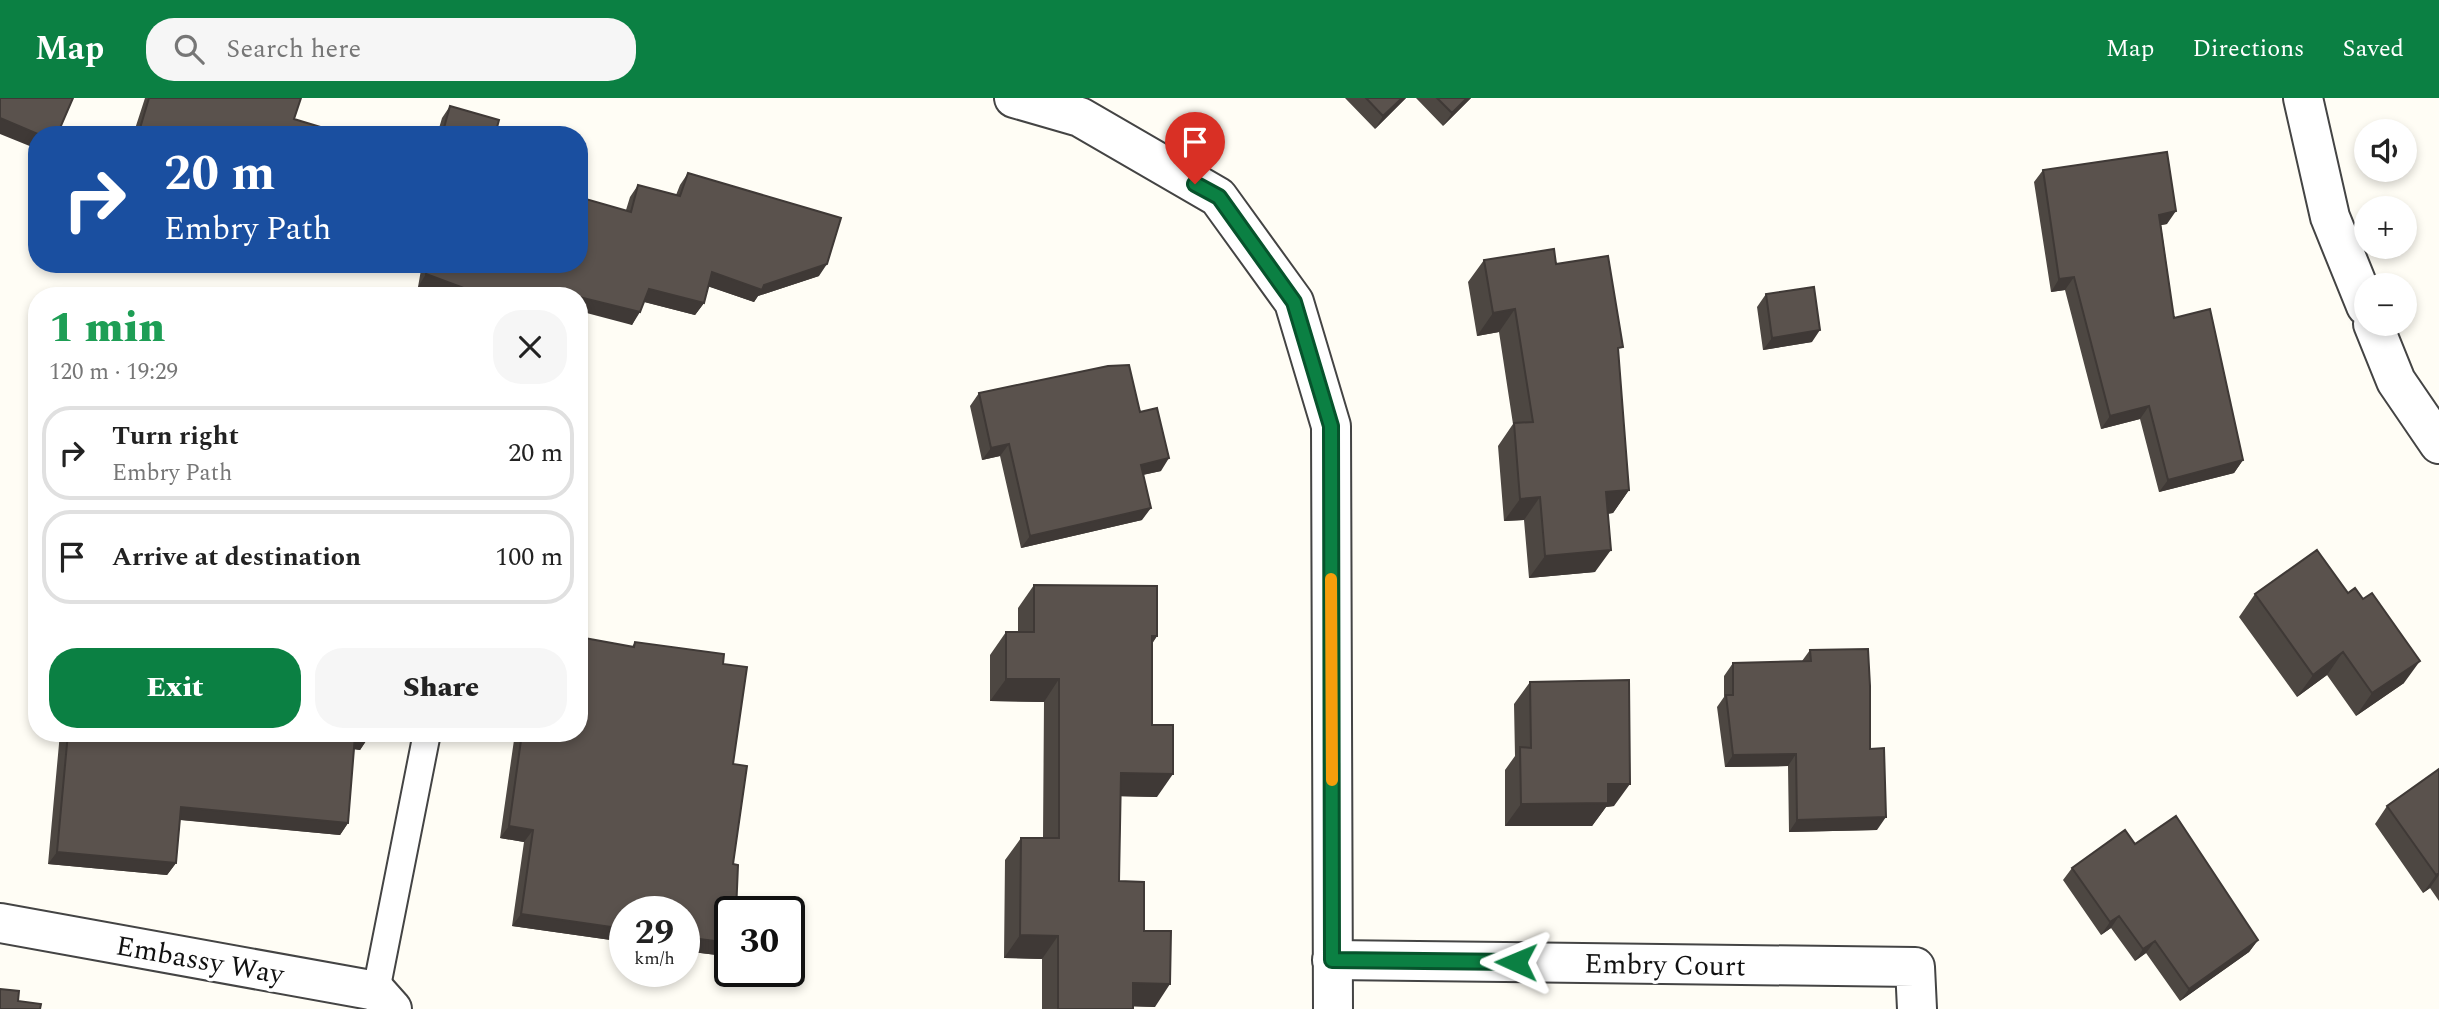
<!DOCTYPE html>
<meta charset="utf-8">
<style>
:root{--surface:#fff;--page:#f6f6f6;--text:#222;--muted:#767676;--line:#e0e0e0;--accent:#0b8043}
body{margin:0;font-family:Spectral,serif;background:var(--page);color:var(--text);height:100vh;display:flex;flex-direction:column;font-size:26px;white-space:nowrap}
*{box-sizing:border-box;margin:0}
p{font-size:23px;color:var(--muted)}
.icon{flex:none;width:38px;height:38px;fill:none;stroke:currentColor;stroke-width:2;stroke-linecap:round;stroke-linejoin:round}
.map{position:relative;flex:1;overflow:hidden}
.details{position:absolute;left:28px;top:189px;width:560px;height:455px;display:flex;flex-direction:column;background:var(--surface);border-radius:28px;box-shadow:0 4px 10px #0003}
.details>*{flex:none}
.top-card{position:absolute;left:28px;top:28px;width:560px;height:147px;border-radius:28px;box-shadow:0 4px 10px #0003;background:#1a4fa0;color:#fff;overflow:hidden}
.controls{position:absolute;left:2354px;top:21px;display:grid;gap:14px}
.controls a{display:grid;place-items:center;width:63px;height:63px;border-radius:50%;background:var(--surface);box-shadow:0 4px 10px #0003;font-size:35px}
.speed{position:absolute;left:609px;top:798px;display:flex;gap:14px;font-size:35px;font-weight:700;text-align:center}
.speed>*{display:grid;place-content:center;width:91px;height:91px;border-radius:50%;background:var(--surface);box-shadow:0 4px 10px #0003;line-height:1}
.speed small{font-size:18px;font-weight:400}
.speed .limit{border:4px solid #111;border-radius:10px;background:#fff;color:#111}
.pin{position:absolute;display:grid;place-items:center;width:60px;height:60px;color:#fff;margin:-72px -30px;border-radius:50% 50% 50% 0;rotate:-45deg;box-shadow:0 0 7px #0007}
.pin .icon{rotate:45deg}
.me{position:absolute;width:77px;margin:-38px;rotate:271deg;stroke-linejoin:round;filter:drop-shadow(0 0 5px #0008)}
.turn{display:flex;align-items:center;gap:24px;height:147px;padding:0 21px;font-size:32px}
.turn .icon{width:91px;height:91px;stroke-width:2.5}
.turn b{display:block;font-size:49px;line-height:60px}
.round{display:grid;place-items:center;flex:none;width:74px;height:74px;border-radius:28px;background:var(--page)}
.overview{display:flex;align-items:center;justify-content:space-between;height:119px;padding:0 21px}
h1{font-size:42px;font-weight:800;line-height:52px;color:#1e9e55}
.cta{display:flex;gap:14px;margin-top:auto;padding:14px 21px}
.cta a{flex:1;height:80px;border-radius:28px;background:var(--accent);color:#fff;font-size:28px;font-weight:800;line-height:80px;text-align:center}
.cta a+a{background:var(--page);color:var(--text)}
ul{padding:0;list-style:none}
li{display:flex;align-items:center;gap:21px;height:94px;margin:0 14px 10px;padding:0 7px;border:4px solid var(--line);border-radius:28px}
li div{flex:1}
li b{display:block;font-size:26px}
li em{font-style:normal}
header{display:flex;align-items:center;gap:42px;box-sizing:border-box;height:98px;padding:0 35px;background:var(--accent);color:#fff}
header strong{font-size:33px}
nav{display:flex;gap:38px;margin-inline-start:auto;font-size:24px}
.search{width:490px;height:63px;background:var(--page);display:flex;align-items:center;gap:18px;box-sizing:border-box;padding:0 24px;border-radius:28px;color:var(--muted);font-size:26px}
.map>svg:first-child{display:block}
.lines{fill:none;stroke-linecap:round;stroke-linejoin:round}
.service-casing{stroke:#444;stroke-width:30}
.minor-casing{stroke:#444;stroke-width:42}
.tertiary-casing{stroke:#444;stroke-width:42}
.service{stroke:#fff;stroke-width:26}
.minor{stroke:#fff;stroke-width:38}
.tertiary{stroke:#fff;stroke-width:38}
.wall{fill:#4d4742}
.shaded-wall{fill:#3f3936}
.building{fill:#5a524d;stroke:#3f3936;stroke-width:2}
.route-casing{stroke:#07532c;stroke-width:18}
.route{stroke:#0b8043;stroke-width:12}
.slow{stroke:#f59e0b;stroke-width:12}
.labels{text-anchor:middle;stroke-width:7;stroke-linejoin:round;paint-order:stroke}
.street-label{font-size:28px;fill:#111;stroke:#fff}
</style>
<header>
<strong>Map</strong>
<div class="search"><svg class="icon" aria-label="search" viewBox="0 0 24 24"><circle cx="10" cy="10" r="6"/><path d="M15 15l6 6"/></svg>Search here</div>
<nav><a>Map</a><a>Directions</a><a>Saved</a></nav>
</header>
<div class="map">
<svg width="2439" height="911" viewBox="0 0 2439 911">
<rect width="100%" height="100%" fill="#fffdf5"/>
<g class="lines">
<g class="service-casing">
<path id="service" d="M 376,893 L 427,635"/>
</g>
<g class="minor-casing">
<path id="minor" d="M 2303,0 L 2330,119 L 2366,208
M 2373,226 L 2396,283 L 2439,346
M 0,825 L 376,893 L 392,911
M 1332,862 L 1915,869 L 1917,911"/>
</g>
<g class="tertiary-casing">
<path id="tertiary" d="M 1014,0 L 1080,19 L 1218,99 L 1294,204 L 1331,328 L 1333,911"/>
</g>
<use href="#service" class="service"/>
<use href="#minor" class="minor"/>
<use href="#tertiary" class="tertiary"/>
</g>
<path class="wall" d="M 145,0 L 301,0 L 294,21 L 347,37 L 133,37 Z
M 1345,0 L 1406,0 L 1375,31 Z
M 1416,0 L 1471,0 L 1443,28 Z
M 450,8 L 495,37 L 437,37 L 442,20 Z
M 2043,72 L 2167,126 L 2161,127 L 2174,220 L 2243,362 L 2234,375 L 2159,394 L 2140,321 L 2101,331 L 2065,192 L 2051,194 L 2034,84 Z
M 688,75 L 819,178 L 758,198 L 754,204 L 708,188 L 704,205 L 695,217 L 644,204 L 632,227 L 579,198 L 418,189 L 422,166 L 579,166 L 626,112 L 630,99 L 638,87 L 676,97 L 680,87 Z
M 1484,162 L 1556,166 L 1618,256 L 1629,392 L 1613,415 L 1608,416 L 1595,474 L 1529,480 L 1524,422 L 1504,423 L 1498,348 L 1513,326 L 1499,234 L 1477,238 L 1468,184 Z
M 1766,196 L 1812,244 L 1763,252 L 1757,209 Z
M 979,295 L 1140,314 L 1161,373 L 1143,377 L 1142,422 L 1021,450 L 1000,358 L 982,362 L 970,308 Z
M 1034,487 L 1157,538 L 1152,546 L 1152,627 L 1157,699 L 1121,698 L 1119,783 L 1144,833 L 1155,909 L 1133,908 L 1133,911 L 1042,911 L 1042,861 L 1004,860 L 1005,762 L 1021,740 L 1043,740 L 1044,604 L 990,603 L 990,557 L 1006,534 L 1018,534 L 1018,510 Z
M 2255,496 L 2404,585 L 2356,618 L 2327,577 L 2297,599 L 2239,519 Z
M 635,544 L 723,566 L 733,666 L 733,766 L 725,858 L 684,853 L 684,814 L 625,814 L 625,844 L 512,828 L 524,744 L 500,740 L 515,635 L 579,635 Z
M 1810,552 L 1870,651 L 1877,732 L 1789,734 L 1788,668 L 1725,669 L 1717,609 L 1724,599 L 1724,578 L 1733,565 L 1802,563 Z
M 1530,584 L 1614,708 L 1606,709 L 1592,728 L 1505,728 L 1505,672 L 1515,658 L 1514,606 Z
M 60,635 L 369,635 L 368,640 L 360,652 L 354,651 L 348,725 L 340,737 L 180,722 L 176,765 L 167,777 L 48,766 Z
M 2439,671 L 2439,803 L 2430,790 L 2423,795 L 2375,726 L 2387,708 Z
M 2135,746 L 2258,842 L 2249,854 L 2180,903 L 2146,855 L 2135,863 L 2111,830 L 2101,837 L 2063,782 L 2072,770 Z"/>
<path class="shaded-wall" d="M 1402,0 L 1406,0 L 1375,31 L 1383,18 Z
M 1467,0 L 1471,0 L 1443,28 L 1452,15 Z
M 0,20 L 40,37 L 37,37 L 37,51 L 0,36 Z
M 2176,113 L 2167,126 L 2150,129 L 2159,117 Z
M 827,166 L 819,178 L 758,198 L 754,204 L 704,187 L 712,174 L 764,187 Z
M 426,176 L 485,198 L 443,198 L 418,189 Z
M 2074,179 L 2065,192 L 2051,194 L 2059,181 Z
M 548,191 L 574,198 L 544,198 Z
M 649,191 L 704,205 L 695,217 L 641,203 Z
M 579,199 L 640,214 L 632,227 L 579,213 Z
M 1515,211 L 1499,234 L 1477,238 L 1493,215 Z
M 1820,232 L 1812,244 L 1763,252 L 1772,240 Z
M 2149,308 L 2140,321 L 2101,331 L 2110,318 Z
M 1009,346 L 1000,358 L 982,362 L 991,350 Z
M 1169,360 L 1161,373 L 1132,379 L 1141,367 Z
M 2243,362 L 2234,375 L 2159,394 L 2168,382 Z
M 1629,392 L 1613,415 L 1590,417 L 1606,394 Z
M 1540,399 L 1524,422 L 1504,423 L 1520,401 Z
M 1151,410 L 1142,422 L 1021,450 L 1030,438 Z
M 1611,452 L 1595,474 L 1529,480 L 1545,458 Z
M 1152,538 L 1157,538 L 1141,561 Z
M 2343,554 L 2327,577 L 2297,599 L 2313,577 Z
M 2420,563 L 2404,585 L 2356,618 L 2372,595 Z
M 1006,581 L 1059,581 L 1044,604 L 990,603 Z
M 355,638 L 368,640 L 360,652 L 346,650 Z
M 1796,656 L 1788,668 L 1725,669 L 1733,657 Z
M 1121,675 L 1173,676 L 1157,699 L 1105,698 Z
M 1608,686 L 1630,686 L 1614,708 L 1606,709 L 1592,728 L 1505,728 L 1521,706 Z
M 181,709 L 348,725 L 340,737 L 172,721 Z
M 1886,719 L 1877,732 L 1789,734 L 1797,722 Z
M 509,728 L 533,732 L 524,744 L 500,740 Z
M 57,754 L 176,765 L 167,777 L 48,766 Z
M 2439,775 L 2439,777 L 2430,790 L 2423,795 L 2436,777 Z
M 521,816 L 625,831 L 625,844 L 512,828 Z
M 2119,818 L 2111,830 L 2101,837 L 2110,824 Z
M 1020,837 L 1058,838 L 1042,861 L 1004,860 Z
M 684,839 L 730,845 L 730,852 L 725,858 L 684,853 Z
M 2258,842 L 2249,854 L 2180,903 L 2189,891 Z
M 2155,843 L 2146,855 L 2135,863 L 2143,851 Z
M 1133,885 L 1170,886 L 1155,909 L 1117,908 Z"/>
<path class="building" d="M 0,0 L 73,0 L 57,37 L 40,37 L 0,20 Z
M 149,0 L 301,0 L 294,21 L 347,37 L 138,37 Z
M 1366,0 L 1402,0 L 1383,18 Z
M 1437,0 L 1467,0 L 1452,15 Z
M 450,8 L 499,22 L 495,37 L 442,37 Z
M 2167,54 L 2176,113 L 2159,117 L 2174,220 L 2210,211 L 2243,362 L 2168,382 L 2149,308 L 2110,318 L 2074,179 L 2059,181 L 2043,72 Z
M 688,75 L 841,120 L 827,166 L 764,187 L 762,192 L 712,174 L 704,205 L 649,191 L 640,214 L 579,199 L 579,198 L 574,198 L 548,191 L 547,198 L 485,198 L 426,176 L 428,166 L 579,166 L 579,99 L 631,114 L 638,87 L 680,98 Z
M 1554,151 L 1556,166 L 1608,158 L 1623,249 L 1618,250 L 1629,392 L 1606,394 L 1611,452 L 1545,458 L 1540,399 L 1520,401 L 1514,325 L 1533,324 L 1515,211 L 1493,215 L 1484,162 Z
M 1814,189 L 1820,232 L 1772,240 L 1766,196 Z
M 1129,267 L 1140,314 L 1157,310 L 1169,360 L 1141,367 L 1151,410 L 1030,438 L 1009,346 L 991,350 L 979,295 L 1108,268 Z
M 2317,452 L 2348,495 L 2355,490 L 2363,501 L 2372,495 L 2420,563 L 2372,595 L 2343,554 L 2313,577 L 2255,496 Z
M 1034,487 L 1157,488 L 1157,538 L 1152,538 L 1152,627 L 1173,627 L 1173,676 L 1121,675 L 1119,783 L 1144,784 L 1144,833 L 1171,833 L 1170,886 L 1133,885 L 1133,911 L 1058,911 L 1058,838 L 1020,837 L 1021,740 L 1059,740 L 1059,581 L 1006,581 L 1006,534 L 1034,534 Z
M 579,539 L 634,549 L 635,544 L 724,556 L 723,566 L 747,569 L 733,666 L 747,668 L 733,766 L 738,767 L 736,814 L 730,814 L 730,845 L 684,839 L 684,814 L 625,814 L 625,831 L 521,816 L 533,732 L 509,728 L 522,635 L 579,635 Z
M 1868,551 L 1870,588 L 1870,651 L 1884,650 L 1886,719 L 1797,722 L 1796,656 L 1733,657 L 1726,597 L 1733,597 L 1733,565 L 1811,563 L 1810,552 Z
M 1629,582 L 1630,686 L 1608,686 L 1608,705 L 1521,706 L 1520,649 L 1531,650 L 1530,584 Z
M 68,635 L 369,635 L 368,640 L 355,638 L 348,725 L 181,709 L 176,765 L 57,754 Z
M 2439,671 L 2439,775 L 2436,777 L 2387,708 Z
M 2176,718 L 2258,842 L 2189,891 L 2155,843 L 2143,851 L 2119,818 L 2110,824 L 2072,770 L 2125,732 L 2135,746 Z
M 0,891 L 19,893 L 18,903 L 41,906 L 40,911 L 0,911 Z"/>
<g class="lines">
<g class="route-casing">
<path id="route" d="M 1195,86 L 1219,99 L 1294,204 L 1331,328 L 1332,862 L 1516,864"/>
</g>
<use href="#route" class="route"/>
<path class="slow" d="M 1331,481 L 1332,682"/>
</g>
<g class="labels">
<g class="street-label">
<text transform="translate(200 861) rotate(10)" y="10">Embassy Way</text>
<text transform="translate(1665 866) rotate(1)" y="10">Embry Court</text>
</g>
</g>
</svg>
<div class="controls">
<a><svg class="icon" aria-label="sound" viewBox="0 0 24 24"><path d="M4 9h4l5-4v14l-5-4H4zM17 9q2 3 0 6"/></svg></a>
<a>+</a>
<a>−</a>
</div>
<div class="speed"><div>29<small>km/h</small></div><div class="limit">30</div></div>
<div class="pin" style="left:1195px;top:86px;background:#d93025"><svg class="icon" aria-label="arrive" viewBox="0 0 24 24"><path d="M6 21V4h12l-3 4 3 4H6"/></svg></div>
<svg class="me" style="left:1516px;top:864px" viewBox="-20 -20 40 40"><path d="M0-17L14 15 0 8-14 15z" fill="#0b8043" stroke="#fff" stroke-width="4"/></svg>
<div class="top-card">
<div class="turn"><svg class="icon" aria-label="right" viewBox="0 0 24 24"><path d="M7 20v-9h11M14 6l5 5-5 5"/></svg><div><b>20 m</b>Embry Path</div></div>
</div>
<section class="details">
<div class="overview"><div><h1>1 min</h1><p>120 m · 19:29</p></div><a class="round"><svg class="icon" aria-label="close" viewBox="0 0 24 24"><path d="M6 6l12 12M18 6L6 18"/></svg></a></div>
<ul>
<li><svg class="icon" aria-label="right" viewBox="0 0 24 24"><path d="M7 20v-9h11M14 6l5 5-5 5"/></svg><div><b>Turn right</b><p>Embry Path</p></div><em>20 m</em></li>
<li><svg class="icon" aria-label="arrive" viewBox="0 0 24 24"><path d="M6 21V4h12l-3 4 3 4H6"/></svg><div><b>Arrive at destination</b></div><em>100 m</em></li>
</ul>
<div class="cta"><a>Exit</a><a>Share</a></div>
</section>
</div>
